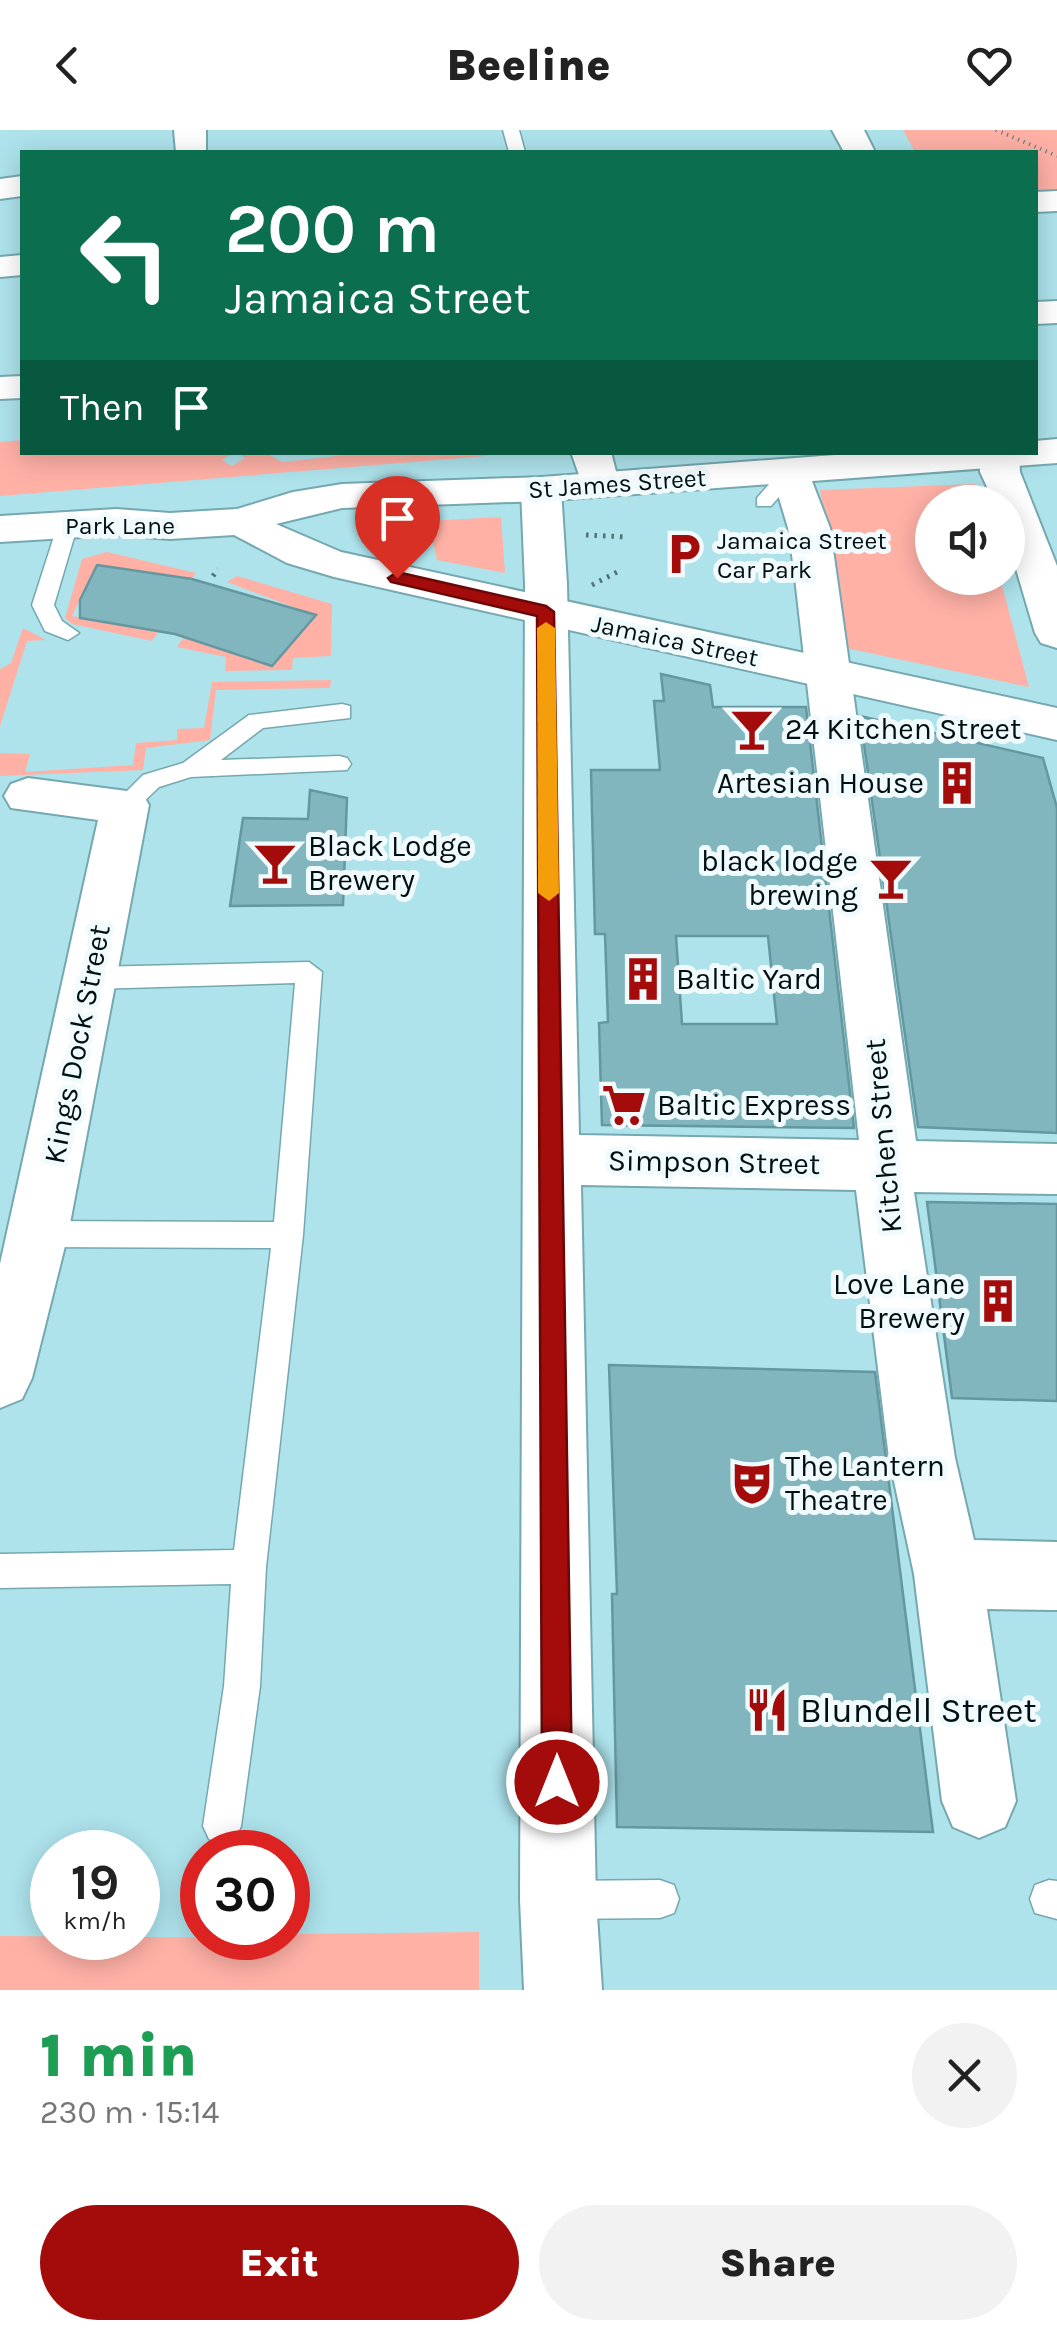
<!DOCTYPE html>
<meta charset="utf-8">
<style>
:root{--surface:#fff;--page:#f2f2f2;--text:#222;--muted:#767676;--accent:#a30c0b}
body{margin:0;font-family:Karla,sans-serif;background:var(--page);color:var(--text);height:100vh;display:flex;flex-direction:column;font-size:38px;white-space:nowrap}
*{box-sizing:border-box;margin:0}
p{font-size:32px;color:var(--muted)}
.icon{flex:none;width:55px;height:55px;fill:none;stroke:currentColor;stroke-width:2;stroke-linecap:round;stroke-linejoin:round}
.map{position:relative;height:1860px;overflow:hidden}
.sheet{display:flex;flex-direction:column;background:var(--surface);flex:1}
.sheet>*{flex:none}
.banner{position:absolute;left:20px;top:20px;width:1018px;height:305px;border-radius:0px;box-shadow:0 5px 25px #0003;background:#0b6e4f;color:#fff;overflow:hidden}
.buttons{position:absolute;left:915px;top:355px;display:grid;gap:20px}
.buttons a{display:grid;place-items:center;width:110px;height:110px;border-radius:50%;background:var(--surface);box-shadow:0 5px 25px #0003;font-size:50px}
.speed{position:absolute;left:30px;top:1700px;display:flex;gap:20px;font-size:50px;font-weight:700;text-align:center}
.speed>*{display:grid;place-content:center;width:130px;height:130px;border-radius:50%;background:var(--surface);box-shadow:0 5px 25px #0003;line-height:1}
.speed small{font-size:25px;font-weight:400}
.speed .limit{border:15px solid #d22;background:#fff;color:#111}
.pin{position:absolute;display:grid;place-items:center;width:85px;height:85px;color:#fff;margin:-102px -42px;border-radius:50% 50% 50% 0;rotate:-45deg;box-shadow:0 0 10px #0007}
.pin .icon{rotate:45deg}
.me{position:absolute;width:110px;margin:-55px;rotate:0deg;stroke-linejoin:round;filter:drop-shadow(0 0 8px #0008)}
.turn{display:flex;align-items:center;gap:35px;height:210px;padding:0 40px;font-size:45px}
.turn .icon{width:130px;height:130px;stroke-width:2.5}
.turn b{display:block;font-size:70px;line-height:85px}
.then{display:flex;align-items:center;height:95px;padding:0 40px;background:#0003;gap:20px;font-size:38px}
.round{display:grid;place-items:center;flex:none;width:105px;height:105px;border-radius:52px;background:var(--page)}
.overview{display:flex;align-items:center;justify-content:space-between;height:170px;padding:0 40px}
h1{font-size:60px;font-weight:800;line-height:75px;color:#1e9e55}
.button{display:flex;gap:20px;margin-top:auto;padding:20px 40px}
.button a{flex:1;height:115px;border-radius:60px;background:var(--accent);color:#fff;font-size:40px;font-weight:800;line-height:115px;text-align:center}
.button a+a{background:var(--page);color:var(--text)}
header{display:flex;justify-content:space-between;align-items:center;height:130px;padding:0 40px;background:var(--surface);font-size:45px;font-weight:800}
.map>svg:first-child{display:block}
.green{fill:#ffb1a6}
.building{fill:#82b6be;stroke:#64979f;stroke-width:2.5;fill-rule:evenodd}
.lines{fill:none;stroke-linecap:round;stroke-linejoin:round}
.service-casing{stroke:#75a8b0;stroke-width:3}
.minor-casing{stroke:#75a8b0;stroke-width:4}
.primary-casing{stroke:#75a8b0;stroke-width:4}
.path-far1{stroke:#507177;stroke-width:4;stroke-dasharray:1 5;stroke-linecap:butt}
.path{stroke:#507177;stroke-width:5;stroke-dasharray:2.5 6;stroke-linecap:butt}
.service{fill:#fff;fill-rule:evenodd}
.minor{fill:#fff;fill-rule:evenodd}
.primary{fill:#fff;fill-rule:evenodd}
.route{fill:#a30c0b;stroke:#6a0807;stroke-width:2.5}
.slow{fill:#f59e0b}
.labels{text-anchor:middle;stroke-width:10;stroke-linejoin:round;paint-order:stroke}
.far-street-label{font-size:25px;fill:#001013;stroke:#f1fbfd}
.far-poi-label{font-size:25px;fill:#001013;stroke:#f1fbfd;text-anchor:start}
.poi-label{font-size:30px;fill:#001013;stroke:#f1fbfd;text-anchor:start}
.street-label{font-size:30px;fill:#001013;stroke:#f1fbfd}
.near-poi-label{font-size:35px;fill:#001013;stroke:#f1fbfd;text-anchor:start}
</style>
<header><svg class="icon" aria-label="back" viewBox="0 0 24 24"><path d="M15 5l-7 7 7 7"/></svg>Beeline<svg class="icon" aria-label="heart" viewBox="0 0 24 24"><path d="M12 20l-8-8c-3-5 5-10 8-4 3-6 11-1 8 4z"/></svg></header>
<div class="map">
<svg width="1057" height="1860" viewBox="0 0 1057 1860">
<rect width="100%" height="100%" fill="#aee3ec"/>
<path class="green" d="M 903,0 L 1057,0 L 1057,65 L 1035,66 L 1035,22 L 915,22 Z
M 22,310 L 22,322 L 233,323 L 222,330 L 232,336 L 245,328 L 237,322 L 266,323 L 282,332 L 374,322 L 486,322 L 486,326 L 0,366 L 0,312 Z
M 975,354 L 980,372 L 932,372 L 932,448 L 1000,448 L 1029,557 L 846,518 L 820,360 Z
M 501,387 L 505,443 L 437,430 L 428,391 Z
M 107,422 L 196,443 L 190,451 L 96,436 L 72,486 L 159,501 L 152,511 L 72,494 L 65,488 L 82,429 Z
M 237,446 L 332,474 L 331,526 L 293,528 L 292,540 L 225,541 L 226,527 L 177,517 L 184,507 L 315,485 L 227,452 Z
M 23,498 L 46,510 L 27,511 L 0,596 L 0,539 L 11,533 Z
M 331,550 L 330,558 L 216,560 L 210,610 L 146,618 L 143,640 L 0,646 L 0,623 L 30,624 L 25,642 L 133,635 L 136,613 L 177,610 L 177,599 L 204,598 L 212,552 Z
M 479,1802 L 479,1860 L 0,1860 L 0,1806 L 288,1808 L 288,1804 Z"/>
<path class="building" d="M 97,435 L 192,449 L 316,485 L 272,536 L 175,504 L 80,488 L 80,470 Z
M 661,544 L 710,555 L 713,577 L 806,577 L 854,998 L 602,995 L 599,893 L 608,892 L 605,804 L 595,804 L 591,640 L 660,640 L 654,571 L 664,571 ZM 676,806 L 768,806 L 777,894 L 682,894 Z
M 860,586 L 1043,628 L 1057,678 L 1057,1003 L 918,997 Z
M 310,660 L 347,668 L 343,775 L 230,776 L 243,688 L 308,689 Z
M 927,1072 L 1057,1074 L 1057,1271 L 952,1268 Z
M 609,1235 L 875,1242 L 933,1702 L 617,1697 L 612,1464 L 617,1464 Z"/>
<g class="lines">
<g class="service-casing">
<path id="service" d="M 503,0 L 519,0 L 525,22 L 509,22 Z
M 791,335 L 798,337 L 798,345 L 771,376 L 757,376 L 757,368 L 784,337 Z
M 68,388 L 78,394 L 54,475 L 62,491 L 79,503 L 68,510 L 45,501 L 32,475 L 58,394 Z
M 342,574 L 350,576 L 350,588 L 263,598 L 221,630 L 339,626 L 347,628 L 351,634 L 347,640 L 191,647 L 159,657 L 134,681 L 116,681 L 113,675 L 143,645 L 183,633 L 249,585 Z
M 309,832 L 322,842 L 303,1105 L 266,1437 L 260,1556 L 241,1696 L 235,1709 L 222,1715 L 209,1709 L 203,1696 L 224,1556 L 231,1454 L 0,1458 L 0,1424 L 234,1420 L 271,1118 L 38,1117 L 27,1113 L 23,1104 L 27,1095 L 38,1091 L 274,1092 L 295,853 L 92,859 L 79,848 L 92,837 Z
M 660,1750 L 674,1755 L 679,1769 L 674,1783 L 660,1788 L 559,1789 L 545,1784 L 540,1770 L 545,1756 L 559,1751 Z
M 1049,1750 L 1057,1751 L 1057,1789 L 1035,1783 L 1030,1769 L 1035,1755 Z"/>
</g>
<g class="minor-casing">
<path id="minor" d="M 174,0 L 206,0 L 206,22 L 176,22 Z
M 832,0 L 864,0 L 875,22 L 844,22 Z
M 22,46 L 22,66 L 0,69 L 0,49 Z
M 1057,61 L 1057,81 L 1035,82 L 1035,62 Z
M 22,125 L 22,145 L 0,147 L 0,127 Z
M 1057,171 L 1057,193 L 1035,194 L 1035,172 Z
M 22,246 L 22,268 L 0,269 L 0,247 Z
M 571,322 L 611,322 L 619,353 L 613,362 L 599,365 L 585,362 Z
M 979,322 L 1019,322 L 1020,342 L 1057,436 L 1057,518 L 1041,513 L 1035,503 L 1008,412 L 1008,372 L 994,372 L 980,342 Z
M 791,329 L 805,333 L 830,398 L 916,1011 L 1057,1014 L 1057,1064 L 914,1062 L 955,1328 L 974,1410 L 1057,1412 L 1057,1480 L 987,1479 L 1016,1671 L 1005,1697 L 979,1708 L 953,1697 L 942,1671 L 914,1444 L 889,1328 L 856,1060 L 581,1055 L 596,1770 L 602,1860 L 524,1860 L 520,1770 L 525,454 L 521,359 L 527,350 L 541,347 L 555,350 L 561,359 L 567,454 L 579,1005 L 859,1010 L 794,439 L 788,398 L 771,341 L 777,333 Z
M 28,648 L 142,663 L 149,675 L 68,1104 L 32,1248 L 22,1269 L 0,1278 L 0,1134 L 98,690 L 11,678 L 4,666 L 11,654 Z"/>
</g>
<g class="primary-casing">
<path id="primary" d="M 1057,309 L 1057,333 L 541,371 L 342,378 L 276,394 L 341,422 L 1057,578 L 1057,610 L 334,447 L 287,433 L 234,405 L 170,409 L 116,405 L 0,412 L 0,386 L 116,379 L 170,383 L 237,379 L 293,362 L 342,354 L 541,347 L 874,322 L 1035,322 L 1035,311 Z"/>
</g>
<path class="path-far1" d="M 996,0 L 1057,26"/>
<path class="path" d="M 586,405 L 627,407
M 213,446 L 218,439
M 592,455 L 621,440"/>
<use href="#service" class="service"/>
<use href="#minor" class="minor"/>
<use href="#primary" class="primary"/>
</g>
<path class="route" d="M 397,442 L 546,476 L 554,482 L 572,1652 L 568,1663 L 557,1668 L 546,1663 L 542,1652 L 537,486 L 391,452 L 388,448 Z"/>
<path class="slow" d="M 546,492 L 555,498 L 559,763 L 549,771 L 538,763 L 537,498 Z"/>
<defs>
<g id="parking-bare" transform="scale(3.45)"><path d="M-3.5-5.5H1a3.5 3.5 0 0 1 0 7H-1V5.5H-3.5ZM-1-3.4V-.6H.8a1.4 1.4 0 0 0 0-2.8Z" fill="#a30c0b" stroke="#f1fbfd" stroke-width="2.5" paint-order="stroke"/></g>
<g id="bar-bare" transform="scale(3.45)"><path d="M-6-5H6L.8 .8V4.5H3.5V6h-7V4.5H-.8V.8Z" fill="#a30c0b" stroke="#f1fbfd" stroke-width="2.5" paint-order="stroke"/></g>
<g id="building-bare" transform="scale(3.45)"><path d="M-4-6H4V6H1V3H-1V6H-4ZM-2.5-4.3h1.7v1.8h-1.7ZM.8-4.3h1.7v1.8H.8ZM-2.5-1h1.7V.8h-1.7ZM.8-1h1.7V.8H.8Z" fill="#a30c0b" stroke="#f1fbfd" stroke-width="2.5" paint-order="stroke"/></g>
<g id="supermarket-bare" transform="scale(3.45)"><path d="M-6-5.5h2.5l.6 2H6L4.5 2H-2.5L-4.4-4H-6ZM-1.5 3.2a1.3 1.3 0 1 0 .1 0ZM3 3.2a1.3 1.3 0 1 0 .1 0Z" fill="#a30c0b" stroke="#f1fbfd" stroke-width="2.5" paint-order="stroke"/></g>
<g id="theatre-bare" transform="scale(3.45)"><path d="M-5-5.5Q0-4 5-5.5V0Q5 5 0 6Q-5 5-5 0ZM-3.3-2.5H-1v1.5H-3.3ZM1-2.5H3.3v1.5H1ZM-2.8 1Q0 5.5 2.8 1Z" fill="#a30c0b" stroke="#f1fbfd" stroke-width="2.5" paint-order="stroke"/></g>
<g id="restaurant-bare" transform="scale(3.45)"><path d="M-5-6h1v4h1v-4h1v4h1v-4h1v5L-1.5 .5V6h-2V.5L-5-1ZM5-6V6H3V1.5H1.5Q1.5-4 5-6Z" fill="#a30c0b" stroke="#f1fbfd" stroke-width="2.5" paint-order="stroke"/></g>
</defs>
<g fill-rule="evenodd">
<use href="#parking-bare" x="684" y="424"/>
<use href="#bar-bare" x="752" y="599"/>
<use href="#building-bare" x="957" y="653"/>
<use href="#bar-bare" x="275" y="733"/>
<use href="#bar-bare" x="891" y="748"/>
<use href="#building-bare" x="643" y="849"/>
<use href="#supermarket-bare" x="624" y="975"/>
<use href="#building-bare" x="998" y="1171"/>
<use href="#theatre-bare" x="752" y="1353"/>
<use href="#restaurant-bare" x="767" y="1580"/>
</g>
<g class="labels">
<g class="far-street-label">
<text transform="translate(617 353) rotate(-4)" y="9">St James Street</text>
<text x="120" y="404">Park Lane</text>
<text transform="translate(675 510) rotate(12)" y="9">Jamaica Street</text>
</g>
<g class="far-poi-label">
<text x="717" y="419">Jamaica Street<tspan x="717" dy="29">Car Park</tspan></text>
</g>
<g class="poi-label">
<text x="785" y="609">24 Kitchen Street</text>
<text x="924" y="663" text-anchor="end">Artesian House</text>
<text x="308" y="726">Black Lodge<tspan x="308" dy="34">Brewery</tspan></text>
<text x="858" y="741" text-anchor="end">black lodge<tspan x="858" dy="34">brewing</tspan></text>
<text x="676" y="859">Baltic Yard</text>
<text x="657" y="985">Baltic Express</text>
<text x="965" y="1164" text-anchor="end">Love Lane<tspan x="965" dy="34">Brewery</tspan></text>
<text x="785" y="1346">The Lantern<tspan x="785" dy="34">Theatre</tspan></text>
</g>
<g class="street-label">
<text transform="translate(77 914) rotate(-79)" y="10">Kings Dock Street</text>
<text transform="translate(883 1006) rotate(-95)" y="10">Kitchen Street</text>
<text transform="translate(714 1032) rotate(1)" y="10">Simpson Street</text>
</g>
<g class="near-poi-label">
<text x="800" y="1592">Blundell Street</text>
</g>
</g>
</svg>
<div class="buttons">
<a><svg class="icon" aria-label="sound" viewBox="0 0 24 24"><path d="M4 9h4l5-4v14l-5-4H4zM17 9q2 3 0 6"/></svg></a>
</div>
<div class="speed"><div>19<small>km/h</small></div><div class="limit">30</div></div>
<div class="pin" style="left:397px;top:448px;background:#d93025"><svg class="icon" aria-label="arrive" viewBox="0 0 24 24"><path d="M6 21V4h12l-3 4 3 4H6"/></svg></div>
<svg class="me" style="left:557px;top:1652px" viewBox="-20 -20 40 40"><circle r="17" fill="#a30c0b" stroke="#fff" stroke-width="3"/><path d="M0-11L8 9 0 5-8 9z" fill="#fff"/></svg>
<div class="banner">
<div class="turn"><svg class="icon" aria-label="left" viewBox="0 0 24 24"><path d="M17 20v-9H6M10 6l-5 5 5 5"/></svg><div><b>200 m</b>Jamaica Street</div></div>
<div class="then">Then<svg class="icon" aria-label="arrive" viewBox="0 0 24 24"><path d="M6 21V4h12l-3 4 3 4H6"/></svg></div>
</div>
</div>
<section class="sheet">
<div class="overview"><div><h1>1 min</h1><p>230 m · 15:14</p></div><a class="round"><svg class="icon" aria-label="close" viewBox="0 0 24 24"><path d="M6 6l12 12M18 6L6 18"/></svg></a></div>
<div class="button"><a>Exit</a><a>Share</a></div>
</section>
